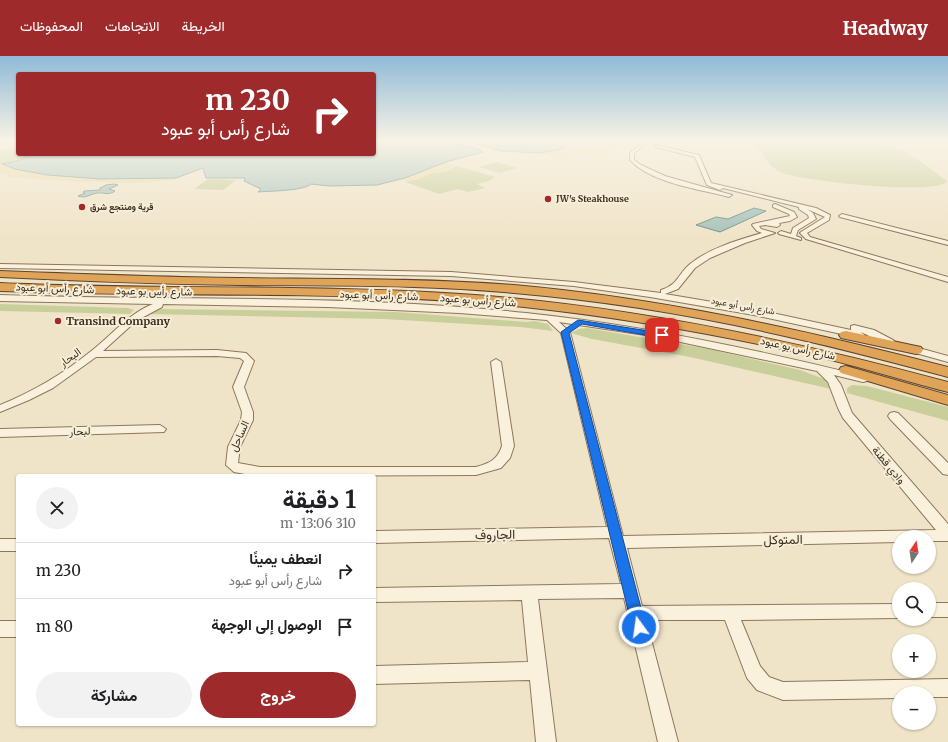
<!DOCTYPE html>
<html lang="ar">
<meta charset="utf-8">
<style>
:root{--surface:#fff;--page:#f2f2f2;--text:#202124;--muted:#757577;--line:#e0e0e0;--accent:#9e2a2b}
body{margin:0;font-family:Merriweather,Vazirmatn,serif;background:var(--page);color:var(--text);direction:rtl;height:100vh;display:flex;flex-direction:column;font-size:15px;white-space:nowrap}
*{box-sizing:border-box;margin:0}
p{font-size:13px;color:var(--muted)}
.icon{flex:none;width:22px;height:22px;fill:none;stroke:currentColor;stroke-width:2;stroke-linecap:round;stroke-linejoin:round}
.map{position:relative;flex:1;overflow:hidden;direction:ltr}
.side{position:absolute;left:16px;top:418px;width:360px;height:252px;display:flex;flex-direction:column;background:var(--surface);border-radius:4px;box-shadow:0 1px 3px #0004;direction:rtl}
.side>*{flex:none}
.guide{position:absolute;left:16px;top:16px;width:360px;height:84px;border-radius:4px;box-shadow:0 1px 3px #0004;direction:rtl;background:#9e2a2b;color:#fff;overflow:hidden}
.needle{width:26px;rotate:12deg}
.tools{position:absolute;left:892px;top:474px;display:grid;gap:8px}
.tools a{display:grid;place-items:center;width:44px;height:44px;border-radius:50%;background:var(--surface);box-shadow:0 1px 3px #0004;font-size:20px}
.pin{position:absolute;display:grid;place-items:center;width:34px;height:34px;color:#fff;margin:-17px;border-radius:8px;box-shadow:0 2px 6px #0006}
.me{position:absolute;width:44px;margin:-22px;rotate:346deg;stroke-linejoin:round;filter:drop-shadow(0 0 3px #0008)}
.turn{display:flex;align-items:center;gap:14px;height:84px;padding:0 20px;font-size:18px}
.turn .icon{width:52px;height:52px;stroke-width:2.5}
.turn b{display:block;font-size:28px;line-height:34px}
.round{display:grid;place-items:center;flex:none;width:42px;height:42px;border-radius:21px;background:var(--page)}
.head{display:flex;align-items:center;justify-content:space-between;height:68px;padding:0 20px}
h1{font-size:24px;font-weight:700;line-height:30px}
.button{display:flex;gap:8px;margin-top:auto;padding:8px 20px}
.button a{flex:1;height:46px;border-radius:24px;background:var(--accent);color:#fff;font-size:16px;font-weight:700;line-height:46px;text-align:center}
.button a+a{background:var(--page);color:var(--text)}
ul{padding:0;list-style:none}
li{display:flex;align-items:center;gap:12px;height:56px;padding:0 20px;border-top:1px solid var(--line)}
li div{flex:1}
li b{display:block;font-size:15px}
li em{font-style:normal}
header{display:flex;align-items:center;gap:24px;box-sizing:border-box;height:56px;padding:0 20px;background:var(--accent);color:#fff}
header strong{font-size:19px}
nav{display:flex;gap:22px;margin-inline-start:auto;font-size:14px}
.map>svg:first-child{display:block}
.green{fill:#c9cf9b}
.sand{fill:#ecd9a5}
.water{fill:#a9c4bc;stroke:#6f938a}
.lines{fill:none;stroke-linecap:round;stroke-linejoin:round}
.minor-casing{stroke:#8d765c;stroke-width:2}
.highway-casing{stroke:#5b4430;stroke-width:2}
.minor{fill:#faf1dc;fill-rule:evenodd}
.highway{fill:#e0a458;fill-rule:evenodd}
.route{fill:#1a73e8;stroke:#114b97}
.poi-dot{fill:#9e2a2b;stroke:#f7eed8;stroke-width:1.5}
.labels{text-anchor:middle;stroke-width:4;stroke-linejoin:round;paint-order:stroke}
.far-poi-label{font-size:9px;font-weight:bold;fill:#3d2e20;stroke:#f7eed8;text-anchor:start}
.far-street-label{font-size:9px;fill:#3d2e20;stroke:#f7eed8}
.street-label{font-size:11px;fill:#3d2e20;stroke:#f7eed8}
.poi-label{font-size:11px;font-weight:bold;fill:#3d2e20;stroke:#f7eed8;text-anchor:start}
.near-street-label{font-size:13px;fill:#3d2e20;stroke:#f7eed8}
</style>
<header>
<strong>Headway</strong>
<nav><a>الخريطة</a><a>الاتجاهات</a><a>المحفوظات</a></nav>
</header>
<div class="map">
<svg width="948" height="686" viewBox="0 0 948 686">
<rect width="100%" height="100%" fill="#f0e4c8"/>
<path class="green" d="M 758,84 L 854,84 L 884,88 L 906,95 L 947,125 C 939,140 799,125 780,116 C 769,111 763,98 756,89 Z
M 18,90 L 18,98 L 29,98 L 19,105 L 0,109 L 0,95 Z
M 497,106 L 517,112 L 499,117 L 479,111 Z
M 457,110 L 495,121 L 489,125 L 477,128 L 485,132 L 468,136 L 458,133 L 439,138 L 405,126 L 418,123 L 433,117 L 445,116 Z
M 208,123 L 236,124 L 223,134 L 194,133 Z
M 0,248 L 128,252 L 134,254 L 130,258 L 0,255 Z
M 158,253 L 396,256 L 527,266 L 534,265 L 548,268 L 553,275 L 520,271 L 384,263 L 148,258 Z
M 587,272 L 709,293 L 800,314 L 827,324 L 831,333 L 690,301 L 592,283 L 571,277 L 579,273 Z
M 852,329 L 867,330 L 948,351 L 948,365 L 847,337 L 847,332 Z"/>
<path class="sand" d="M 579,84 L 628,84 L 607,97 L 597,100 L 558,102 L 539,97 L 559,93 Z
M 446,106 L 457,110 L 449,113 L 449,115 L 433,117 L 418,123 L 405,126 L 405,122 Z
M 2,108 C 45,125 95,124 139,123 C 155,123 170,124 185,119 C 165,134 39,123 8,121 L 8,118 L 0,118 L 0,109 Z"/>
<path class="water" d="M 462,84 L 579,84 L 558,94 L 539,97 L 501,95 Z
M 442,86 L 477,92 L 483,96 L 446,106 L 405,122 L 377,129 L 329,130 L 311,128 C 304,135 269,135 258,136 L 261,133 L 244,125 L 245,122 L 206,122 L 203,112 L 176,122 L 100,123 L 47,119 L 15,113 L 2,108 L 21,104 L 31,98 L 374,98 L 374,88 Z
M 114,128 L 118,129 L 109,133 L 115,135 C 109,140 103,136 97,137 C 90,138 86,143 78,140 L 85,137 L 83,136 L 84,135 L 100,134 L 100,132 L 106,129 Z
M 754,152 L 766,155 L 720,176 L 696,169 L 716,161 L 728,163 Z"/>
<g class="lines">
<g class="minor-casing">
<path id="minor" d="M 646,84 L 651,84 L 634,97 L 634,104 L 641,109 L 665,120 L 732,139 L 729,141 C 699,133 651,127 630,104 L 630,97 Z
M 656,89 L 699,99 L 711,127 L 816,152 L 830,159 L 829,164 L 807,177 L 810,181 L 948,221 L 948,226 L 806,183 L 800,177 L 801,176 L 825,161 L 807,153 L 813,157 L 816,163 L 798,174 L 796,180 L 801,182 L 801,184 L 779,178 L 778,177 L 781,175 L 791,178 L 793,172 L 809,162 L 808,159 L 799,153 L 799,151 L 723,132 L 720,134 L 707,129 L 695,101 L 656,91 Z
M 775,148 L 794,156 L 797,161 L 790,165 L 779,167 L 780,169 L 777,171 L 765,169 L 759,170 L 761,173 L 775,177 L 745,187 L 710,202 L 695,212 L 678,233 L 665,238 L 754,253 L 860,276 L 851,274 L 851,270 L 854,269 L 874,274 L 893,284 L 895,286 L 893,288 C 883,291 870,279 860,276 L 865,279 L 863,281 L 860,282 L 754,259 L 650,241 L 574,230 L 451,220 L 0,212 L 0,208 L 451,216 L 574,226 L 661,237 L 661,234 C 678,229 678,218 690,208 C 710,192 738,184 762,177 L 757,175 L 752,169 L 753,168 L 790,160 L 789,158 L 773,151 L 773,149 Z
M 842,158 L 948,185 L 948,189 L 840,161 L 839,160 Z
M 0,239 C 175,245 352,238 526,257 C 641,269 755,293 867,321 L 868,323 L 867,325 L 863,326 L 834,319 L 841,329 L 852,357 L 948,468 L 948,485 L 929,485 L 929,481 L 899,481 L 899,486 L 627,492 L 642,550 L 899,548 L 899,562 L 741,564 L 760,610 L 769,621 L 783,626 L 948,623 L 948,641 L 929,641 L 929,637 L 899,637 L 899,642 L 783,644 L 757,634 L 747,622 L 725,564 L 646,564 L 678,686 L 658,686 L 624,542 L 538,543 L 556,686 L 536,686 L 530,624 L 374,628 L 374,610 L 528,606 L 522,544 L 374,546 L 374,532 L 621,528 L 609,482 L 374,487 L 374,475 L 607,471 L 561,277 L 547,264 L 459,257 L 328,251 L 163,248 L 162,251 L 136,265 L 103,295 L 217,294 L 246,297 L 254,305 L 244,331 L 253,356 L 253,364 L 240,391 L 238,407 L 260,411 L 476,411 C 490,407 497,404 502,390 L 491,306 L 496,303 L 501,306 L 514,390 L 510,402 L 501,412 L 476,419 L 256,420 L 234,416 L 226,409 L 228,391 L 241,364 L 242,356 L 233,331 L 244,305 L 240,302 L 217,300 L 96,301 L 53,332 L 29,344 L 0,356 L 0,349 C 32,336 63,318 90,296 C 111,280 128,258 153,248 L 0,245 ZM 559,266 L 652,280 L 817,315 L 828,326 L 838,352 L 843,362 L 936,474 L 623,480 L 570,276 Z
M 908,289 L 948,300 L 948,306 L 905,294 L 903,292 Z
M 894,356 L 898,357 L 948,407 L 948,419 L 943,418 L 890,363 L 888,360 L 890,357 Z
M 160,369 L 166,373 L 164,376 L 0,381 L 0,373 Z
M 0,483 L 18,483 L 18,495 L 0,495 Z
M 929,547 L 948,547 L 948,561 L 929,561 Z
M 0,565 L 18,565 L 18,581 L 0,581 Z"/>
</g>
<g class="highway-casing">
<path id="highway" d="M 0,215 C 80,218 160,221 240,222 C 332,223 423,222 514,229 C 661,242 805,274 948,311 L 948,321 C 895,307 843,293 789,281 C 699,260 607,245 514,237 C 423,228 332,230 240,229 C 160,228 80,225 0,221 Z
M 0,227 C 154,234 308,228 461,238 C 626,249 789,283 948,326 L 948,336 C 908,326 868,313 827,303 C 727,280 626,262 524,251 C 350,233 174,242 0,235 Z
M 846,275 L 916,290 L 921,291 L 923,294 L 921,297 L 916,298 L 841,282 L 839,279 L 841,276 Z
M 846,310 L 948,339 L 948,349 L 841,317 L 839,314 L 841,311 Z"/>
</g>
<use href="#minor" class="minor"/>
<use href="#highway" class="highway"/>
</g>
<linearGradient id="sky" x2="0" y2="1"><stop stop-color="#8fbad6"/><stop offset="0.47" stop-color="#f8f3e6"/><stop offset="1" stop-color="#f8f3e6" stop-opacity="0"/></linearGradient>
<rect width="948" height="180" fill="url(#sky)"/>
<path class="route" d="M 578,264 L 662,277 L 666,279 L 662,282 L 582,268 L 569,277 L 646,571 L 644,576 L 639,578 L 634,576 L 632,571 L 561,276 Z"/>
<g class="poi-dot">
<circle cx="548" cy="143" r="4"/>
<circle cx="82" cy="151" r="4"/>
<circle cx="58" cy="265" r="4"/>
</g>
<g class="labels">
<g class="far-poi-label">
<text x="556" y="146">JW's Steakhouse</text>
<text x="90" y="154">قرية ومنتجع شرق</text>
</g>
<g class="far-street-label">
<text transform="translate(743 250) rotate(10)" y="3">شارع رأس أبو عبود</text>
</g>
<g class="street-label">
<text transform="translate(55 232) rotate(2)" y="4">شارع رأس أبو عبود</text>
<text transform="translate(154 235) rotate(1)" y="4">شارع رأس بو عبود</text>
<text transform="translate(379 239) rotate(2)" y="4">شارع رأس أبو عبود</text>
<text transform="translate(478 244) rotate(4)" y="4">شارع رأس بو عبود</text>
<text transform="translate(798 292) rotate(12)" y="4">شارع رأس بو عبود</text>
<text transform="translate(70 301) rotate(-36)" y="4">البحار</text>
<text transform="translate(80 375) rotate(-2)" y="4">لبحار</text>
<text transform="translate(239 380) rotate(-66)" y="4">الساحل</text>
<text transform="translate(889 409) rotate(50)" y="4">وادي قطنة</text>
</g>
<g class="poi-label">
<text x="66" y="269">Transind Company</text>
</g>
<g class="near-street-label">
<text transform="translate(495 478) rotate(-1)" y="5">الجاروف</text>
<text transform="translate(783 483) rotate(-1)" y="5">المتوكل</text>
</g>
</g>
</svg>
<div class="tools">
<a><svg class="needle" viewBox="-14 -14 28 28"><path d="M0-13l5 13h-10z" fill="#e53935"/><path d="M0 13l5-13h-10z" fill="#757577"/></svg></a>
<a><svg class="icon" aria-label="search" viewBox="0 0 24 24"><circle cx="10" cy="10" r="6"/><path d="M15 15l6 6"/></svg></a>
<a>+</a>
<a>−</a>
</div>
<div class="pin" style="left:662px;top:279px;background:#d93025"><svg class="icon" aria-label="arrive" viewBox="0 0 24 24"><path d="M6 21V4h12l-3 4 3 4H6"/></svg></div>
<svg class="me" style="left:639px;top:571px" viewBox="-20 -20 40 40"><circle r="17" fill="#1a73e8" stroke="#fff" stroke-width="3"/><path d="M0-11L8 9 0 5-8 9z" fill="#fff"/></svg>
<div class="guide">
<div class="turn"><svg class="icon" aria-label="right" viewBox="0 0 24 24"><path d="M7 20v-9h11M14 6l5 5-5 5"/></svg><div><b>230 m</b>شارع رأس أبو عبود</div></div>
</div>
<section class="side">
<div class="head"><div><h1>1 دقيقة</h1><p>310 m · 13:06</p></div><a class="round"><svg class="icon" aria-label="close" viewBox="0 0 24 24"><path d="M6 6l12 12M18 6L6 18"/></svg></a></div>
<ul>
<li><svg class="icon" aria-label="right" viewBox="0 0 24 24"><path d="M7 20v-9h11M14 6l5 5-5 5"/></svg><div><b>انعطف يمينًا</b><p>شارع رأس أبو عبود</p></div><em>230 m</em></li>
<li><svg class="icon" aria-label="arrive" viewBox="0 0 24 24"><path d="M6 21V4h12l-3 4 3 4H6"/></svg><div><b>الوصول إلى الوجهة</b></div><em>80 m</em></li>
</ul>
<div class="button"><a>خروج</a><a>مشاركة</a></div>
</section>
</div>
